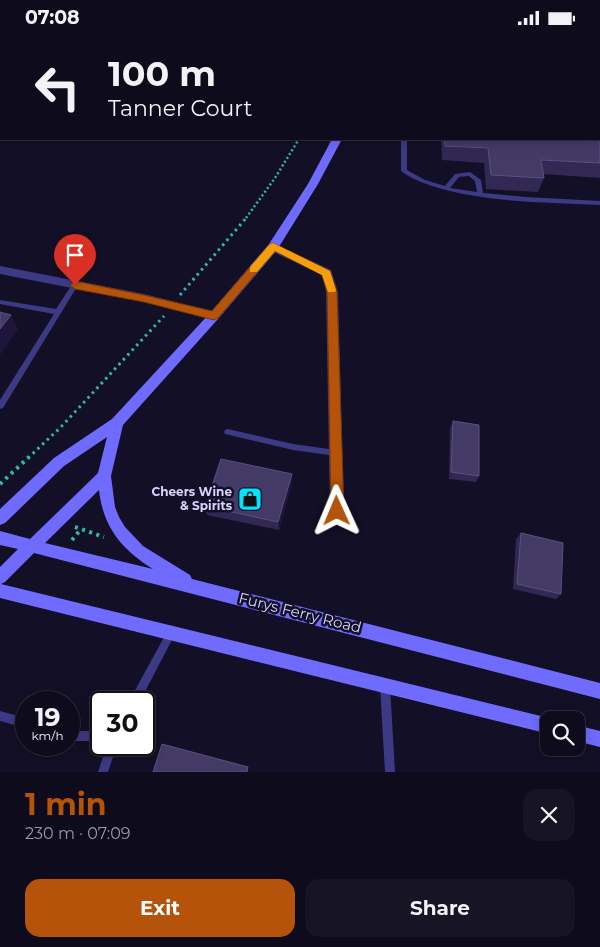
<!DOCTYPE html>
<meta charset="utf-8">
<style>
:root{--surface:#0e0b1c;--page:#171425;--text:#f1f3f6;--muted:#9b9ba3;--line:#2e2b3b;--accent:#b45309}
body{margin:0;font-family:Montserrat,sans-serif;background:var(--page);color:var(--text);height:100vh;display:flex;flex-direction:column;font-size:19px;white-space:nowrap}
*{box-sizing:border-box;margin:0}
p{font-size:16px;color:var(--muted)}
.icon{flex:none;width:28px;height:28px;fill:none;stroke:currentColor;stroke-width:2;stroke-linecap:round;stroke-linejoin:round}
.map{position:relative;height:737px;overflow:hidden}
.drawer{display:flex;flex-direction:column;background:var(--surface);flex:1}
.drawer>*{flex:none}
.hud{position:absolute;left:0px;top:0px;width:600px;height:105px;box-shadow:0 2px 12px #0003,0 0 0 1px var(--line);background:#0e0b1c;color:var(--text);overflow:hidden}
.controls{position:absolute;left:540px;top:676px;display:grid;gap:10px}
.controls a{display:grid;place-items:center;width:45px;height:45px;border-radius:10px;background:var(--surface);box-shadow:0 2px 12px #0003,0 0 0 1px var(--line);font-size:25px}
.speed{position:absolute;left:15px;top:656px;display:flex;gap:10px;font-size:25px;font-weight:700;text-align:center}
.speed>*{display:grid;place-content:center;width:65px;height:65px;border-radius:50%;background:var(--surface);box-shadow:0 2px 12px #0003,0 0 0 1px var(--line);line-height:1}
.speed small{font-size:12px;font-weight:400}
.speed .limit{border:2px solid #111;border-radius:8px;background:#fff;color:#111}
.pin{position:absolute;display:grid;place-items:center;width:42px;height:42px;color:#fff;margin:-51px -21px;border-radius:50% 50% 50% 0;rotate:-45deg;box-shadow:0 0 5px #0007}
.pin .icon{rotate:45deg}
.me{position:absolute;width:55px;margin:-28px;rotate:359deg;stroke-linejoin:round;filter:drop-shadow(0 0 4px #0008)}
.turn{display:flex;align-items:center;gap:18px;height:105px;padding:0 25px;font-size:22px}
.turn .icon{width:65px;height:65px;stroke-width:2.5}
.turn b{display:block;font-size:35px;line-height:42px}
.round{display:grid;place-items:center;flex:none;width:52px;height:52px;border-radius:15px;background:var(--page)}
.head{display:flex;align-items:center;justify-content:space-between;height:85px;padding:0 25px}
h1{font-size:30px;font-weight:700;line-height:38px;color:var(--accent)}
.cta{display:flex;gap:10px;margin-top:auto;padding:10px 25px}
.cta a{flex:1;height:58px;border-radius:15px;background:var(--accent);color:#fff;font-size:20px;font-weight:700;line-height:58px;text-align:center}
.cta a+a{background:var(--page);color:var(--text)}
.status{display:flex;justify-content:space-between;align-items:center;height:35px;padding:0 25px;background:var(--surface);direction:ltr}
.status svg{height:14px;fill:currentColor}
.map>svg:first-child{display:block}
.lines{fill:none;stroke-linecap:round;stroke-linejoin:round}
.path-far2{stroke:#2fb8b0;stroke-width:2.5;stroke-dasharray:2 2.5;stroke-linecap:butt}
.path-far1{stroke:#2fb8b0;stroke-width:3;stroke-dasharray:2.5 4;stroke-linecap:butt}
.path{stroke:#2fb8b0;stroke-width:4;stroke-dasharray:3 4.5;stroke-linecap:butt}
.lane{fill:#3d3a85;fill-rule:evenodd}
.street{fill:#3d3a85;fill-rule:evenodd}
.secondary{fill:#6f6bff;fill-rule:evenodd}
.wall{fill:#312854}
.shaded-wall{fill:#1d163a}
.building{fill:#433a66;stroke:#5a527e}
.route{fill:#b45309;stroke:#753606}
.slow{fill:#f59e0b}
.labels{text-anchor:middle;stroke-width:5;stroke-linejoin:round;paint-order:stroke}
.poi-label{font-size:12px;font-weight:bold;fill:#d9d4ff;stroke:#130f26;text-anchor:end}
.near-street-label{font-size:15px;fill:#d9d4ff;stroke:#130f26}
</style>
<div class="status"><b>07:08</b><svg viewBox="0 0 49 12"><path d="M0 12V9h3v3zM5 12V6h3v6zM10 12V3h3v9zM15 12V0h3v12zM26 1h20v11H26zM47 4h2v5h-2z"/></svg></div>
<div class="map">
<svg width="600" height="737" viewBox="0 0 600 737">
<rect width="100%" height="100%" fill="#130f26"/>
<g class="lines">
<path class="path-far2" d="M 246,183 L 275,143 L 299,104"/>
<path class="path-far1" d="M 180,260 L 247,182
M 28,423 L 61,392 L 164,281"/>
<path class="path" d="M 0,449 L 29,422
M 75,492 L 104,502
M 72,505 L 81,494"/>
<path class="lane" d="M 401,104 L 407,104 L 407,135 L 425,145 L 445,151 L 455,139 L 470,137 L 481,145 L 483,158 L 526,162 L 600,166 L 600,170 C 544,167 486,168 432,151 C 421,147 410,143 401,136 ZM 469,141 L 475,146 L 477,157 L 450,153 L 459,142 Z
M 73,248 L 75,248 L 78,250 L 3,373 L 0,374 L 0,365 L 54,279 L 0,269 L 0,265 L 56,274 Z
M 228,394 L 293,409 L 336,415 L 339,416 L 340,418 L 339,420 L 336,421 L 293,415 L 225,399 L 224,397 L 225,395 Z
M 171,593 L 174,595 L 176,598 L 174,601 L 139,668 L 128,668 L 168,595 Z
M 385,646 L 388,648 L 390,651 L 395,737 L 385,737 L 380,651 L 382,648 Z
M 0,676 L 26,683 L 26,693 L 0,686 Z
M 69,694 L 76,696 L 101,696 L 101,706 L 76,706 L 69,704 Z
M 107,710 L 117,710 L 108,737 L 98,737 Z"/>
<path class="street" d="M 273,208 L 331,235 L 338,257 L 344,476 L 342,481 L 337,482 L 332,481 L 330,476 L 326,257 L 322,240 L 269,215 L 268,212 Z
M 0,231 L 144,259 L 214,277 L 220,281 L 214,285 L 144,267 L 0,239 Z"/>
<path class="secondary" d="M 349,0 L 357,0 L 357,1 L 349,1 Z
M 332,104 L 342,104 L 318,149 L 277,215 L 218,284 L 123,390 L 111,441 L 115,472 L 119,482 L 125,492 L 143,511 L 190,540 L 192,544 L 600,648 L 600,664 L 34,518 L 5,547 L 1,549 L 549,683 L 555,685 L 549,685 L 549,699 L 0,563 L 0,532 L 18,514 L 0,510 L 0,496 L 30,504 L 98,438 L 107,402 L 64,431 L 5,488 L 0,490 L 0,474 L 54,423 L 112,384 L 210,278 L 269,209 L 308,149 ZM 99,455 C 103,492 122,515 153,534 L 45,508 Z
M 576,690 L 600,696 L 600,712 L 576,706 Z"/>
</g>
<path class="wall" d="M 401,0 L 475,0 L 474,1 L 402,1 Z
M 441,104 L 592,104 L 600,105 L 600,143 L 543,139 L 544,143 L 538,157 L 486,154 L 484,128 L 442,125 Z
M 453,386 L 479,441 L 476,447 L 449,444 L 450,393 Z
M 292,448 L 279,495 L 207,480 L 205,471 Z
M 521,498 L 561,559 L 556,564 L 513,554 L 516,504 Z"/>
<path class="shaded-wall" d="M 11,280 L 18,294 L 0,320 L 0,294 Z
M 292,439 L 292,448 L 279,495 L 278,487 Z"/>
<path class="building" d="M 418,0 L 475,0 L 474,1 L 419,1 Z
M 444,104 L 592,104 L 600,105 L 600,128 L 541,125 L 544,143 L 491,140 L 488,113 L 445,111 Z
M 0,277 L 11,280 L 0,294 Z
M 453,386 L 479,390 L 479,441 L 451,437 Z
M 221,424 L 292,439 L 278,487 L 205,471 Z
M 521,498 L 563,508 L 561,559 L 517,549 Z
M 162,709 L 248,732 L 247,737 L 153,737 Z"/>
<path class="route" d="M 273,208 L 330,236 L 337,257 L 344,476 L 342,480 L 337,482 L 333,480 L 331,476 L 327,257 L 322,240 L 275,216 L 218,283 L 214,285 L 144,267 L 75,254 L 70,250 L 75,246 L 144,260 L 212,276 L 270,209 Z"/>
<path class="slow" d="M 273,208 L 330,236 L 336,255 L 335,257 L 328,257 L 322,240 L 275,216 L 257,237 L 250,237 L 250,232 L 270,209 Z"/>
<defs>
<g id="shop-square" transform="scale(1.25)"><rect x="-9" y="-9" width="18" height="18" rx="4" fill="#00e5ff" stroke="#130f26"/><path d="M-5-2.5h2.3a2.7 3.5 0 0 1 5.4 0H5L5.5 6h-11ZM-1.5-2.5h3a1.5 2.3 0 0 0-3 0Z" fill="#111"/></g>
</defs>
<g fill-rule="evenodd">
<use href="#shop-square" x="250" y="464"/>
</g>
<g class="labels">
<g class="poi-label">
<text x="232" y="461">Cheers Wine<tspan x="232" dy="14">&amp; Spirits</tspan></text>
</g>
<g class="near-street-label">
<text transform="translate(300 578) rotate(14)" y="5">Furys Ferry Road</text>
</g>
</g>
</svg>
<div class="controls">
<a><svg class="icon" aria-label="search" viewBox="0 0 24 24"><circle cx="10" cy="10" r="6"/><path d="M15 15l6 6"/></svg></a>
</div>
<div class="speed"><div>19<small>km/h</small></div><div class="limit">30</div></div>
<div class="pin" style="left:75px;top:250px;background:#d93025"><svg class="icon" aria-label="arrive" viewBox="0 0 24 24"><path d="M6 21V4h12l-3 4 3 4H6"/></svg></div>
<svg class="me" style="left:337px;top:476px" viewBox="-20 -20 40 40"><path d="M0-17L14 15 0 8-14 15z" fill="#b45309" stroke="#fff" stroke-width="4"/></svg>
<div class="hud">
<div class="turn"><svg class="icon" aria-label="left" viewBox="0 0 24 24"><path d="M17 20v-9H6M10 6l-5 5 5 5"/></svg><div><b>100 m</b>Tanner Court</div></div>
</div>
</div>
<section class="drawer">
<div class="head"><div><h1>1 min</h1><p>230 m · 07:09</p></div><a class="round"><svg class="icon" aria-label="close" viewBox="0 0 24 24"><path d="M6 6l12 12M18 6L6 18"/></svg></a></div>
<div class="cta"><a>Exit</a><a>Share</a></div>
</section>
